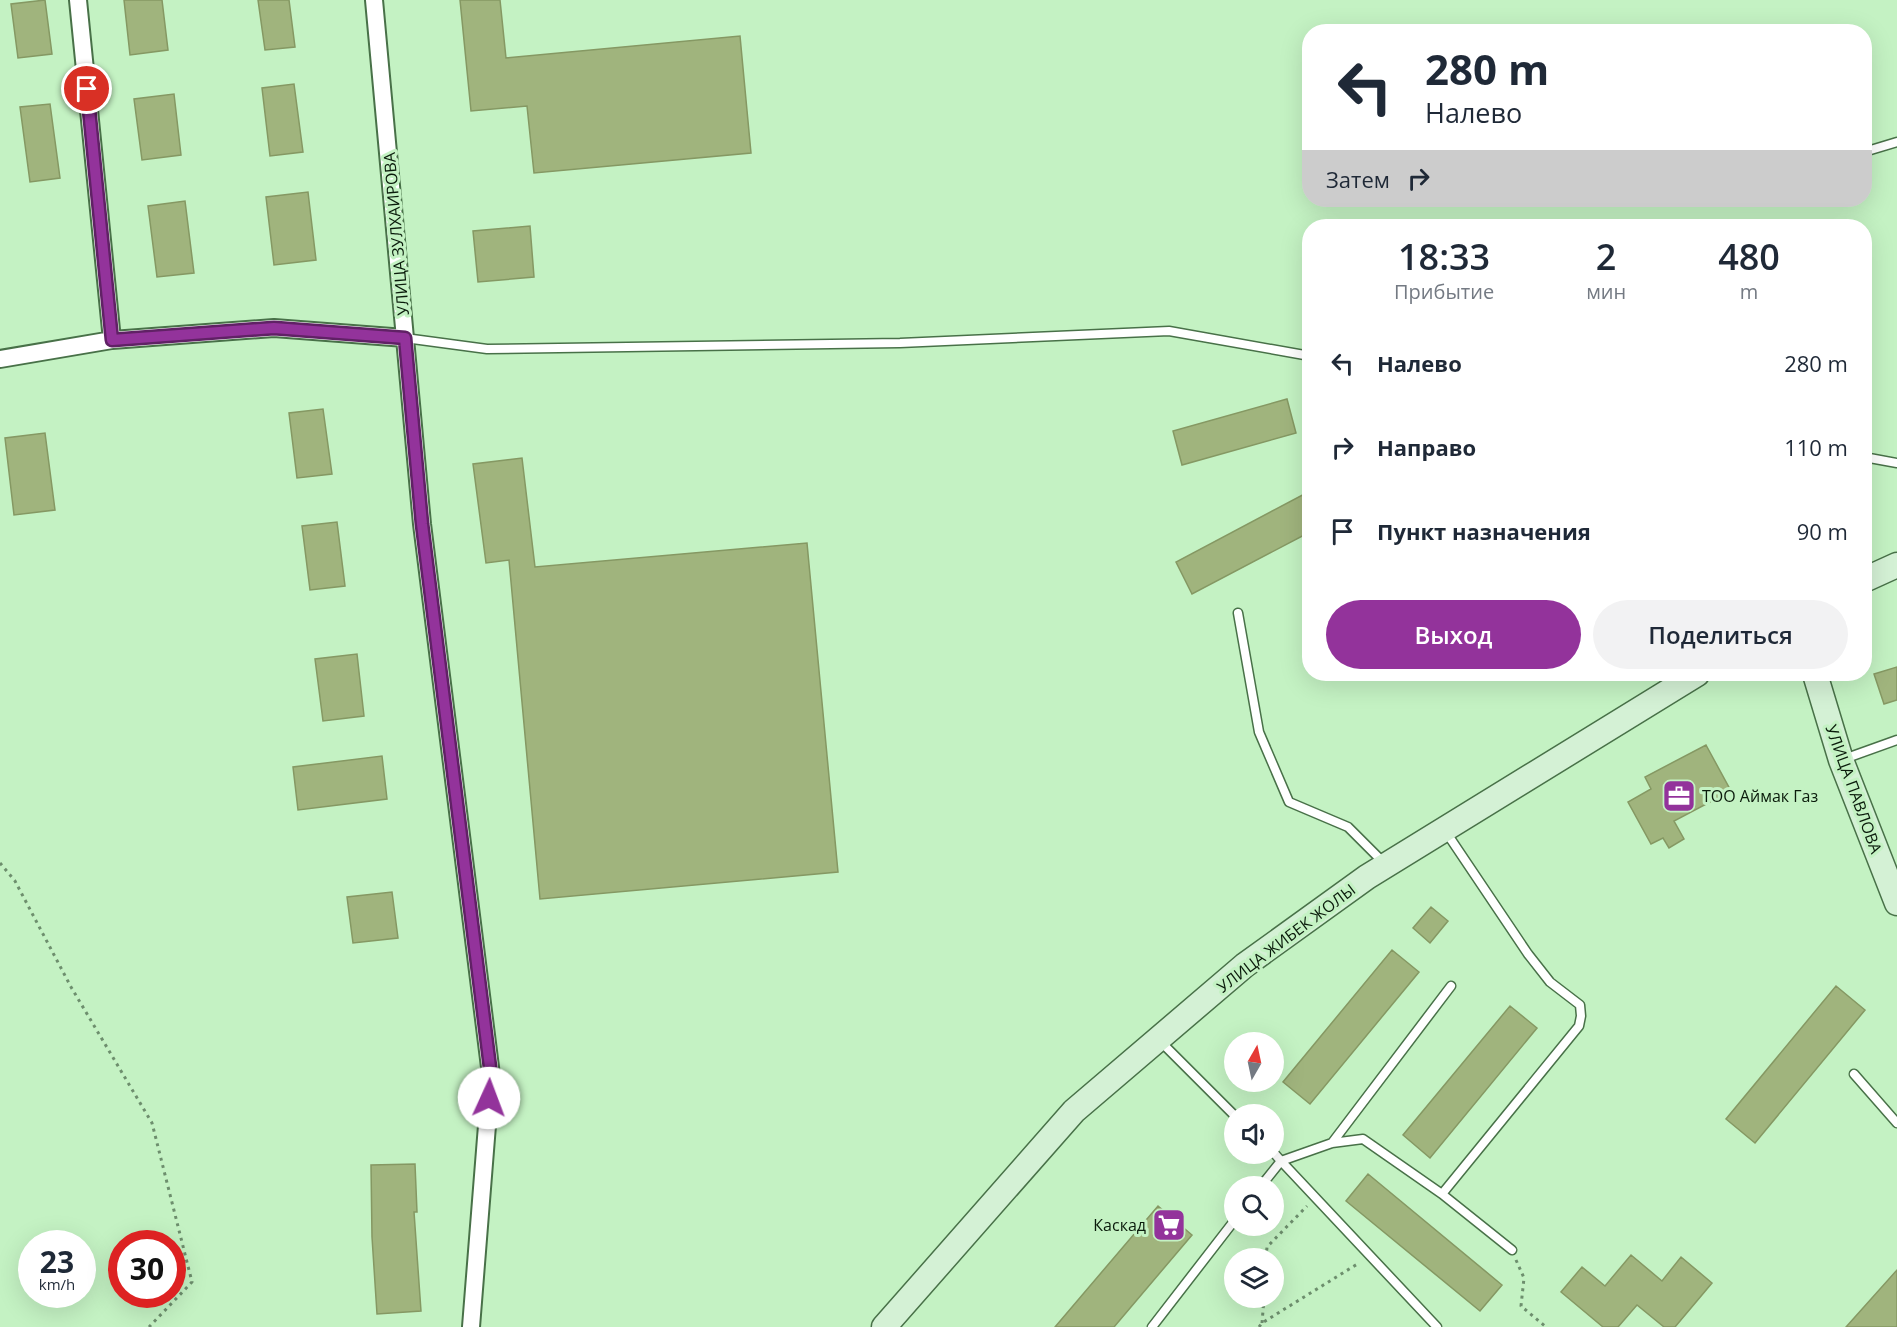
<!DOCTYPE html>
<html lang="ru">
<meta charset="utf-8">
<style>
:root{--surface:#fff;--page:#f2f2f3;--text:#1f2937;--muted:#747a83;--accent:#93339b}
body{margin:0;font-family:"Open Sans",sans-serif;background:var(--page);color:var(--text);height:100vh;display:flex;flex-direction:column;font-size:22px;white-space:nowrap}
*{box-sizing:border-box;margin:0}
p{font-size:20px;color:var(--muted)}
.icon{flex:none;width:33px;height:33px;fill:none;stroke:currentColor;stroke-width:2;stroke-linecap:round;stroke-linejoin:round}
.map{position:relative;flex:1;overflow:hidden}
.side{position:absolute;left:1302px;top:219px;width:570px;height:462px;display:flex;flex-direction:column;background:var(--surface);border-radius:24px;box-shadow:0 6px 24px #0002}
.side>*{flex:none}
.hud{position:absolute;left:1302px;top:24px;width:570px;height:183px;border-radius:24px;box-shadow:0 6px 24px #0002;background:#fff;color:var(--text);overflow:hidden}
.needle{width:39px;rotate:9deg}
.fabs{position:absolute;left:1224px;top:1032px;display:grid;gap:12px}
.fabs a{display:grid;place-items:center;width:60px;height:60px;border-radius:50%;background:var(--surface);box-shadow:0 6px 24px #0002;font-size:30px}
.speed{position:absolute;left:18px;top:1230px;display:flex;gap:12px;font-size:30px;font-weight:700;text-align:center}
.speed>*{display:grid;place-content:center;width:78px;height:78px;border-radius:50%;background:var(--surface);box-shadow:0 6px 24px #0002;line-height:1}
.speed small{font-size:15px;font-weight:400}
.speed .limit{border:9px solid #d22;background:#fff;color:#111}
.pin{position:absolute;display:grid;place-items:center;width:51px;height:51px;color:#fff;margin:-26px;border:3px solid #fff;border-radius:50%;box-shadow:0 2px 6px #0007}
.me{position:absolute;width:66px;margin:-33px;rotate:2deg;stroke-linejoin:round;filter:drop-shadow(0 0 4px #0008)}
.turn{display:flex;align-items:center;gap:21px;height:126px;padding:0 24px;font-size:27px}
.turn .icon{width:78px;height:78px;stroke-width:2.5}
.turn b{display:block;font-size:42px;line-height:51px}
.then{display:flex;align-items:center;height:57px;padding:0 24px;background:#0003;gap:12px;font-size:22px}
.eta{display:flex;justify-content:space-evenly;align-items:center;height:102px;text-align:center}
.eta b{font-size:36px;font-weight:600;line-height:42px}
.primary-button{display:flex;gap:12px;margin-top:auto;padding:12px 24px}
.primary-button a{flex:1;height:69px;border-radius:36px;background:var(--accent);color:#fff;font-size:24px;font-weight:600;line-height:69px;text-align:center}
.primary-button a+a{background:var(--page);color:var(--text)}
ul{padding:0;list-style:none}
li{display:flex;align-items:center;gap:18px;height:84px;padding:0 24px}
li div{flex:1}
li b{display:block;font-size:22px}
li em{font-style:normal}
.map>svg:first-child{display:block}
.building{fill:#a0b47d;stroke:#859863;stroke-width:1.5}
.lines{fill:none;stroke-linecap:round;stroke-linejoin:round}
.lane-casing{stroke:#487148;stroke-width:11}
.street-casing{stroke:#487148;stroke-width:20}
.secondary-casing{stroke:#487148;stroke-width:27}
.path{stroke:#6d8e6d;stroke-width:3;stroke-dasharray:3 4.5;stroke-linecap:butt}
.lane{stroke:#fff;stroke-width:8}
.street{stroke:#fff;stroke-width:16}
.secondary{stroke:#d4f1d5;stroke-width:24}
.route-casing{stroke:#602165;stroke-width:15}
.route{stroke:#93339b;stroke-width:10}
.labels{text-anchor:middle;stroke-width:6;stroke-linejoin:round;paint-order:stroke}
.street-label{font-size:16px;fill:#0a1b0b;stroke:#c4f2c3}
.poi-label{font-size:16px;fill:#0a1b0b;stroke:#c4f2c3;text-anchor:start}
</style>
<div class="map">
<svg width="1897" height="1327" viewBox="0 0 1897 1327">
<rect width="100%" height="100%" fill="#c4f2c3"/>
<path class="building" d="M 45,0 L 52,54 L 18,58 L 11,4 Z
M 124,0 L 162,0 L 168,50 L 130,55 Z
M 258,0 L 289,0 L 295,47 L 265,50 Z
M 460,0 L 500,0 L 506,58 L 740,36 L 751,153 L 534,173 L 527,106 L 471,111 Z
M 294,84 L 303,152 L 270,156 L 262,88 Z
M 174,94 L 181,155 L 142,160 L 134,99 Z
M 50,104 L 60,178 L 30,182 L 20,107 Z
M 308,192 L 316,260 L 274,265 L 266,197 Z
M 185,201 L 194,273 L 157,277 L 148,206 Z
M 530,226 L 534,277 L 478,282 L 473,231 Z
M 1287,399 L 1296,433 L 1182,465 L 1173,431 Z
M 323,409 L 332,474 L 297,478 L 289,413 Z
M 45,433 L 55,510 L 14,515 L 5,438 Z
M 522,458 L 535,567 L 807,543 L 838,872 L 540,899 L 509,560 L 486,563 L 473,464 Z
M 1310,491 L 1310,532 L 1192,594 L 1176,562 Z
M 337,522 L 345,586 L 310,590 L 302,526 Z
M 357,654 L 364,716 L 323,721 L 315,659 Z
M 1897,667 L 1897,700 L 1884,704 L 1874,674 Z
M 1706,745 L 1731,791 L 1674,821 L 1684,839 L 1669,848 L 1663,838 L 1651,844 L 1628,802 L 1651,789 L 1645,777 Z
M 382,756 L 387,799 L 298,810 L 293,767 Z
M 392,892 L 398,938 L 353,943 L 347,897 Z
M 1431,907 L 1448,921 L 1430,943 L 1413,928 Z
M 1392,950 L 1419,972 L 1310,1104 L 1283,1082 Z
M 1836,986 L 1865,1010 L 1755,1143 L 1726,1119 Z
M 1510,1006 L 1537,1028 L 1430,1158 L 1403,1135 Z
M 415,1164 L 417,1212 L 414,1212 L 421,1311 L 377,1314 L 372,1237 L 371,1165 Z
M 1368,1174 L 1502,1285 L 1480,1311 L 1346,1201 Z
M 1158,1206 L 1192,1235 L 1114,1327 L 1055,1327 Z
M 1631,1255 L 1662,1281 L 1681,1257 L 1712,1283 L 1675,1327 L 1664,1327 L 1637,1305 L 1618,1327 L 1603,1327 L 1561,1292 L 1582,1267 L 1605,1286 Z
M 1897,1270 L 1897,1327 L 1846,1327 Z"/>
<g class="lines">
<g class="lane-casing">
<path id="lane" d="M 1864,152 L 1897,142
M 405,338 L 487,349 L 900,343 L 1169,331 L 1310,356
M 1864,457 L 1897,463
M 1238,613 L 1259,732 L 1289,802 L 1348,827 L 1384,863
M 1844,759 L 1897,740
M 1159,1040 L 1234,1115
M 1854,1074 L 1897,1123
M 1332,1143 L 1451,986
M 1274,1153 L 1281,1161 L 1332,1143 L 1363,1139 L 1442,1194 L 1512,1250
M 1261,1186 L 1281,1161 L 1437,1327
M 1442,1194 L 1579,1026 L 1581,1016 L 1580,1005 L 1550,982 L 1528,954 L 1446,832
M 1152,1327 L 1234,1221"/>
</g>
<g class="street-casing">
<path id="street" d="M 78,0 L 112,340
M 374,0 L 422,524 L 491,1075 L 471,1327
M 0,359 L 112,340 L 274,328 L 405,338"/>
</g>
<g class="secondary-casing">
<path id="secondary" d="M 1864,580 L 1897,565
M 1815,674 L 1841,760 L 1897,903
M 884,1327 L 1074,1111 L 1245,965 L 1367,877 L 1697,674"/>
</g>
<path class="path" d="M 0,863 L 15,881 L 71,987 L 152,1123 L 192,1282 L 149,1327
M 1266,1258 L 1267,1247 L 1307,1206
M 1516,1260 L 1524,1278 L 1521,1306 L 1546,1327
M 1262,1323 L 1264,1298
M 1259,1327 L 1262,1323 L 1359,1263"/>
<use href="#lane" class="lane"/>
<use href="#street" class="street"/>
<use href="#secondary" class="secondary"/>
</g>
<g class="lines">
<g class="route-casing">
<path id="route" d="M 87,89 L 112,340 L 274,328 L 405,338 L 422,524 L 491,1075 L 489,1098"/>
</g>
<use href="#route" class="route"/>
</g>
<defs>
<g id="office-square" transform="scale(1.725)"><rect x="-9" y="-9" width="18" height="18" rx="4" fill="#93339b" stroke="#c4f2c3"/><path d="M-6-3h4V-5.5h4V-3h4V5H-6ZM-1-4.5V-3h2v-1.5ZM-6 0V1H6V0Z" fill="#fff"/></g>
<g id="supermarket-square" transform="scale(1.725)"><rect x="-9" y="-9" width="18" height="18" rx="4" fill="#93339b" stroke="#c4f2c3"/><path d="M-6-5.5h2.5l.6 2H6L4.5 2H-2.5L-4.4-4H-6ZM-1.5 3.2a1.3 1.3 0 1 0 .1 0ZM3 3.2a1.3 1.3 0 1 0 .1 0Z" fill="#fff"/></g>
</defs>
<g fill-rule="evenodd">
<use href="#office-square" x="1679" y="796"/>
<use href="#supermarket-square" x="1169" y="1225"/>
</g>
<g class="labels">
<g class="street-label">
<text transform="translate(396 234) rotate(-95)" y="6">УЛИЦА ЗУЛХАИРОВА</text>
<text transform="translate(1854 789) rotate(70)" y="6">УЛИЦА ПАВЛОВА</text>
<text transform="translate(1286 938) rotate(-37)" y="6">УЛИЦА ЖИБЕК ЖОЛЫ</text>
</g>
<g class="poi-label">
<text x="1702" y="802">ТОО Аймак Газ</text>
<text x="1146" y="1231" text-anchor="end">Каскад</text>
</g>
</g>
</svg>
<div class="fabs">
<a><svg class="needle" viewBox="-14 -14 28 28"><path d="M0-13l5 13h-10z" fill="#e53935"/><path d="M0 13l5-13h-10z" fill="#747a83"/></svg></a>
<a><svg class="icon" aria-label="sound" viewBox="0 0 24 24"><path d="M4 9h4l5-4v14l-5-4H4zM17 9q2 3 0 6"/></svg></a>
<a><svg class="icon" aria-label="search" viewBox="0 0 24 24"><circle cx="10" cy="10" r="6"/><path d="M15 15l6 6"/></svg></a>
<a><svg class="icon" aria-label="layers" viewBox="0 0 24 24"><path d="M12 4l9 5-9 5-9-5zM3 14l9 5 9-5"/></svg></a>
</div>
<div class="speed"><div>23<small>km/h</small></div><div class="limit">30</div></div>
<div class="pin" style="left:87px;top:89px;background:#d93025"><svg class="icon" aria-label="arrive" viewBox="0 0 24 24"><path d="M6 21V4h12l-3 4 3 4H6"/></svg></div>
<svg class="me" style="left:489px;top:1098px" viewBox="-20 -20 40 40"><circle r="19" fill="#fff"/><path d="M0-13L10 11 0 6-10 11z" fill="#93339b"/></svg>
<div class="hud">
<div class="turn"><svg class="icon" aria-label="left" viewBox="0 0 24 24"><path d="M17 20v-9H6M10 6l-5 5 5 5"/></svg><div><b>280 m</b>Налево</div></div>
<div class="then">Затем<svg class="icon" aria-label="right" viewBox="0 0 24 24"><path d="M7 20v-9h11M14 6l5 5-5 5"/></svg></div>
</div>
<section class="side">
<div class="eta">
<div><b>18:33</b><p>Прибытие</p></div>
<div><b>2</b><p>мин</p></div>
<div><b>480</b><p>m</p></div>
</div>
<ul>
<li><svg class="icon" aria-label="left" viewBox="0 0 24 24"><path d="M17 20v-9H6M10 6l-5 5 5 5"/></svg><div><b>Налево</b></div><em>280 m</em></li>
<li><svg class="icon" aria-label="right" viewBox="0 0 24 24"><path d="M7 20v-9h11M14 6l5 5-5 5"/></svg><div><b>Направо</b></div><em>110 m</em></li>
<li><svg class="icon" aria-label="arrive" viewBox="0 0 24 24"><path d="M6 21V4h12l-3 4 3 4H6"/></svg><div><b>Пункт назначения</b></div><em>90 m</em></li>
</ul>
<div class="primary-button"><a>Выход</a><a>Поделиться</a></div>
</section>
</div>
